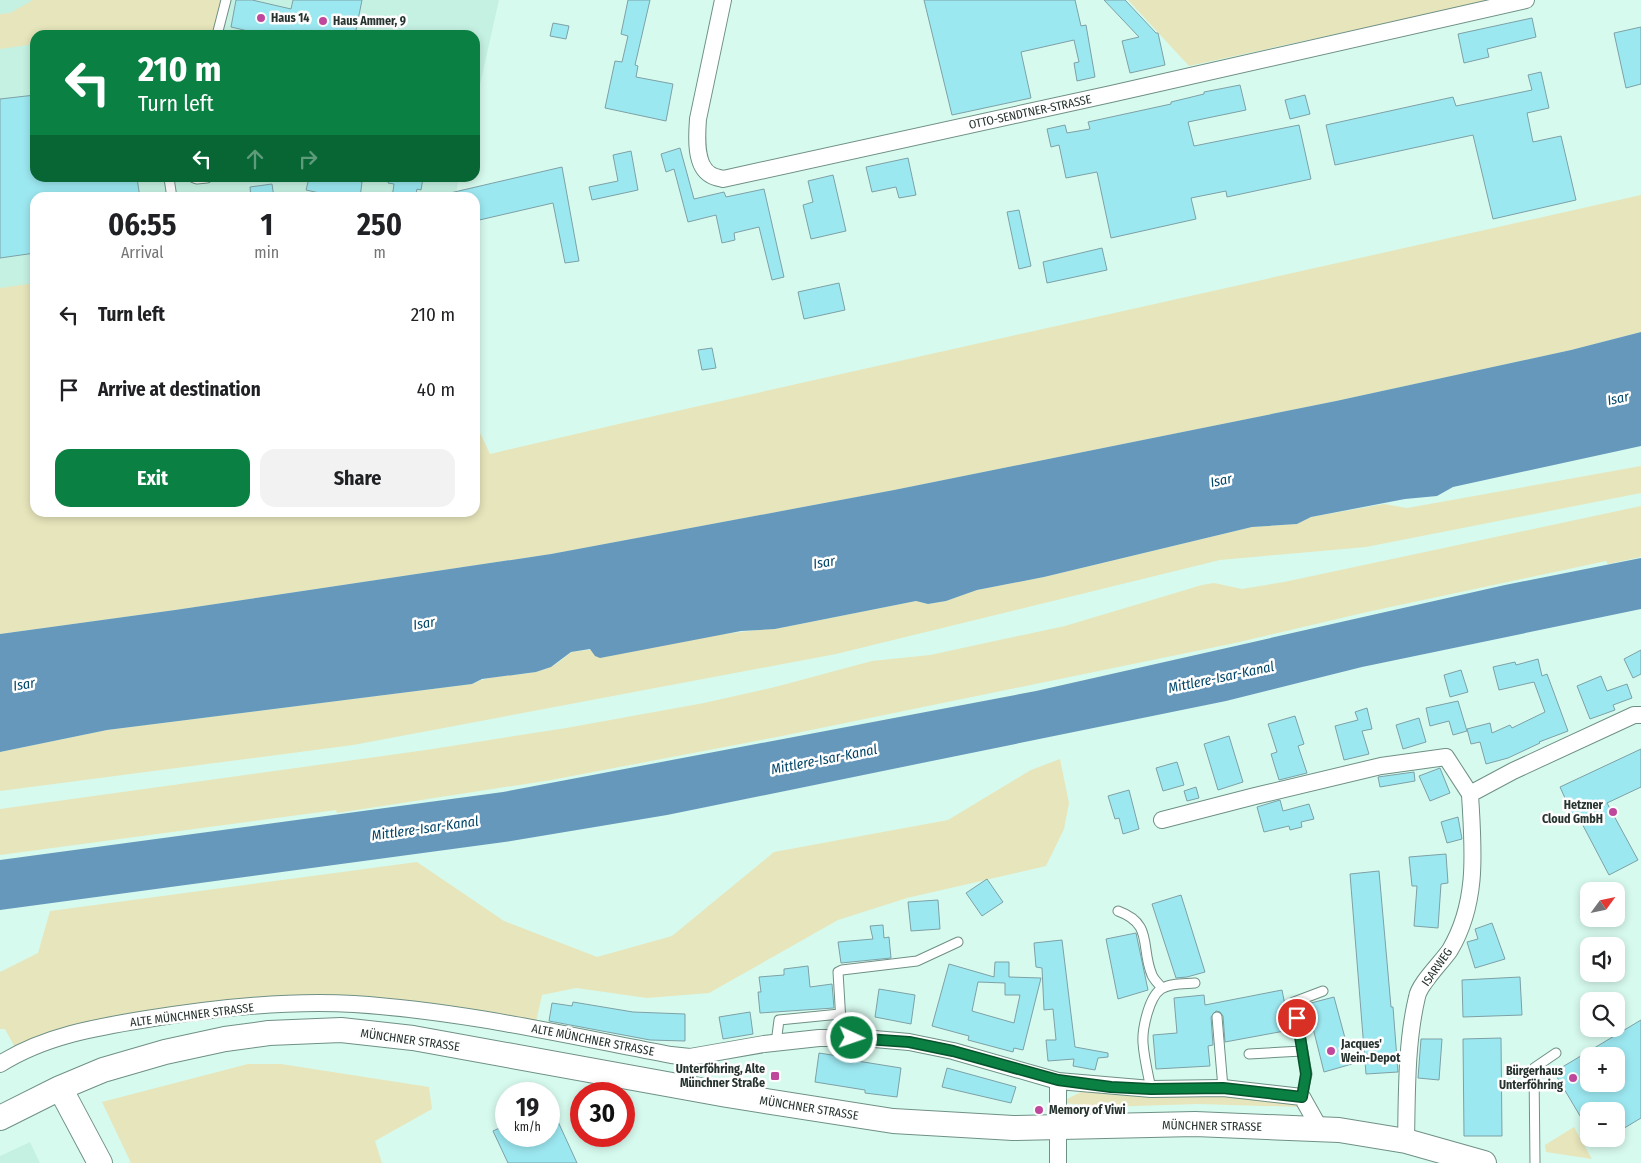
<!DOCTYPE html>
<meta charset="utf-8">
<style>
:root{--surface:#fff;--page:#f2f2f2;--text:#202124;--muted:#757577;--accent:#0b8043}
body{margin:0;font-family:"Fira Sans Condensed",sans-serif;background:var(--page);color:var(--text);height:100vh;display:flex;flex-direction:column;font-size:19px;white-space:nowrap}
*{box-sizing:border-box;margin:0}
p{font-size:16px;color:var(--muted)}
.icon{flex:none;width:28px;height:28px;fill:none;stroke:currentColor;stroke-width:2;stroke-linecap:round;stroke-linejoin:round}
.map{position:relative;flex:1;overflow:hidden}
.panel{position:absolute;left:30px;top:192px;width:450px;height:325px;display:flex;flex-direction:column;background:var(--surface);border-radius:15px;box-shadow:0 2px 8px #0003}
.panel>*{flex:none}
.top-card{position:absolute;left:30px;top:30px;width:450px;height:152px;border-radius:15px;box-shadow:0 2px 8px #0003;background:#0b8043;color:#fff;overflow:hidden}
.needle{width:32px;rotate:57deg}
.buttons{position:absolute;left:1580px;top:882px;display:grid;gap:10px}
.buttons a{display:grid;place-items:center;width:45px;height:45px;border-radius:10px;background:var(--surface);box-shadow:0 2px 8px #0003;font-size:25px}
.speed{position:absolute;left:495px;top:1082px;display:flex;gap:10px;font-size:25px;font-weight:700;text-align:center}
.speed>*{display:grid;place-content:center;width:65px;height:65px;border-radius:50%;background:var(--surface);box-shadow:0 2px 8px #0003;line-height:1}
.speed small{font-size:12px;font-weight:400}
.speed .limit{border:8px solid #d22;background:#fff;color:#111}
.pin{position:absolute;display:grid;place-items:center;width:42px;height:42px;color:#fff;margin:-21px;border:2px solid #fff;border-radius:50%;box-shadow:0 1px 5px #0007}
.me{position:absolute;width:55px;margin:-28px;rotate:93deg;stroke-linejoin:round;filter:drop-shadow(0 0 4px #0008)}
.turn{display:flex;align-items:center;gap:18px;height:105px;padding:0 25px;font-size:22px}
.turn .icon{width:65px;height:65px;stroke-width:2.5}
.turn b{display:block;font-size:35px;line-height:42px}
.lanes{display:flex;align-items:center;height:48px;padding:0 25px;background:#0003;justify-content:center;gap:25px;direction:ltr}
.lanes .off{opacity:.35}
.eta{display:flex;justify-content:space-evenly;align-items:center;height:85px;text-align:center}
.eta b{font-size:30px;font-weight:700;line-height:35px}
.button{display:flex;gap:10px;margin-top:auto;padding:10px 25px}
.button a{flex:1;height:58px;border-radius:15px;background:var(--accent);color:#fff;font-size:20px;font-weight:700;line-height:58px;text-align:center}
.button a+a{background:var(--page);color:var(--text)}
ul{padding:0;list-style:none}
li{display:flex;align-items:center;gap:15px;height:75px;padding:0 25px}
li div{flex:1}
li b{display:block;font-size:19px}
li em{font-style:normal}
.map>svg:first-child{display:block}
.built{fill:#c5f1e2}
.green{fill:#e7e5bb}
.water{fill:#6698bc}
.building{fill:#9ce8f1;stroke:#7da1a6;fill-rule:evenodd}
.lines{fill:none;stroke-linecap:round;stroke-linejoin:round}
.lane-casing{stroke:#6f9085;stroke-width:11}
.street-casing{stroke:#6f9085;stroke-width:18}
.secondary-casing{stroke:#6f9085;stroke-width:26}
.lane{stroke:#fff;stroke-width:9}
.street{stroke:#fff;stroke-width:16}
.secondary{stroke:#fff;stroke-width:24}
.route-casing{stroke:#07532c;stroke-width:12}
.route{stroke:#0b8043;stroke-width:9}
.poi-dot{fill:#bf489d;stroke:#fefefe;stroke-width:2}
.labels{text-anchor:middle;stroke-width:5;stroke-linejoin:round;paint-order:stroke}
.poi-label{font-size:12px;font-weight:bold;fill:#26332f;stroke:#fefefe;text-anchor:start}
.street-label{font-size:12px;fill:#26332f;stroke:#fefefe}
.water-label{font-size:14px;font-style:italic;fill:#014568;stroke:#fefefe}
</style>
<div class="map">
<svg width="1641" height="1163" viewBox="0 0 1641 1163">
<rect width="100%" height="100%" fill="#d7faee"/>
<path class="built" d="M 0,0 L 499,0 L 475,107 L 475,35 L 35,35 L 35,178 L 459,178 L 455,198 L 35,198 L 35,362 L 0,366 Z
M 30,1142 L 40,1163 L 0,1163 L 0,1156 Z"/>
<path class="green" d="M 33,0 L 226,0 L 217,35 L 35,35 L 35,44 L 0,49 L 0,14 L 10,13 Z
M 1128,0 L 1492,0 L 1189,66 Z
M 1641,195 L 1641,332 L 1571,350 L 1336,401 L 894,490 L 551,554 L 175,610 L 0,634 L 0,288 L 35,283 L 35,512 L 475,512 L 475,422 L 490,454 L 623,423 Z
M 1641,466 L 1641,493 L 1366,547 L 1220,560 L 836,654 L 353,745 L 0,791 L 0,752 L 107,730 L 472,684 C 496,671 528,679 552,666 C 559,663 565,657 571,652 L 766,629 L 775,629 L 916,601 L 928,604 L 946,601 L 977,590 L 1044,577 L 1252,527 L 1297,524 L 1311,517 L 1384,504 L 1407,508 Z
M 1641,506 L 1641,557 L 1608,564 L 1606,561 L 1367,612 L 1235,643 L 777,737 L 551,780 L 337,813 L 336,810 L 0,855 L 0,809 L 426,750 L 566,728 L 704,703 L 775,687 L 872,661 L 930,655 L 1065,626 L 1202,585 L 1214,583 L 1242,589 L 1284,582 Z
M 1060,759 L 1069,803 L 1064,829 L 1046,866 L 907,898 L 838,920 L 709,993 L 647,998 L 576,988 L 542,995 L 536,1022 L 353,1004 L 175,1015 L 18,1053 L 5,1029 L 0,1029 L 0,972 L 38,953 L 50,911 L 417,862 L 504,921 L 597,957 L 672,936 L 774,852 L 948,820 L 1031,770 Z
M 248,1064 L 281,1064 L 429,1087 L 432,1109 L 375,1141 L 382,1163 L 131,1163 L 102,1102 Z
M 1083,1091 C 1155,1092 1229,1089 1300,1105 L 1300,1107 L 1198,1104 L 1102,1107 L 1065,1103 L 1067,1099 Z
M 1574,1127 L 1592,1159 L 1546,1152 L 1545,1145 Z"/>
<path class="water" d="M 1641,332 L 1641,446 L 1453,487 L 1437,496 L 1405,499 L 1311,517 L 1297,524 L 1252,527 L 1044,577 L 977,590 L 946,601 L 928,604 L 916,601 L 775,629 L 741,631 L 600,658 L 595,656 L 590,649 L 571,652 L 551,667 L 536,672 L 482,679 L 472,684 L 107,730 L 0,752 L 0,634 L 175,610 L 551,554 L 894,490 L 1336,401 L 1571,350 Z
M 1641,558 L 1641,609 L 1362,667 L 1226,701 L 667,815 L 511,841 L 0,910 L 0,860 L 503,792 L 1036,691 L 1505,585 Z"/>
<path class="building" d="M 236,0 L 252,0 L 291,9 L 293,0 L 362,0 L 355,35 L 265,35 L 231,27 Z
M 628,0 L 650,0 L 635,65 L 638,66 L 636,77 L 673,84 L 666,121 L 605,108 L 615,61 L 622,62 L 628,36 L 621,34 Z
M 924,0 L 1075,0 L 1081,26 L 1086,25 L 1095,77 L 1077,81 L 1074,63 L 1079,62 L 1074,40 L 1021,52 L 1031,98 L 952,115 Z
M 1104,0 L 1125,0 L 1156,33 L 1158,33 L 1165,65 L 1130,73 L 1122,41 L 1139,37 Z
M 1532,18 L 1536,37 L 1487,49 L 1489,57 L 1464,63 L 1458,34 Z
M 553,23 L 569,26 L 566,39 L 550,36 Z
M 1641,27 L 1641,84 L 1626,88 L 1614,33 Z
M 1541,72 L 1549,108 L 1527,113 L 1533,142 L 1561,136 L 1576,200 L 1493,219 L 1473,135 L 1335,165 L 1326,125 L 1453,97 L 1456,106 L 1532,90 L 1528,75 Z
M 1240,85 L 1246,110 L 1188,122 L 1194,146 L 1299,125 L 1311,179 L 1227,197 L 1226,191 L 1191,198 L 1196,219 L 1111,238 L 1097,172 L 1066,178 L 1059,145 L 1051,147 L 1047,129 L 1065,125 L 1067,133 L 1090,129 L 1088,122 L 1171,104 L 1171,102 L 1204,94 L 1204,92 Z
M 35,95 L 35,178 L 137,178 L 140,198 L 35,198 L 35,253 L 0,258 L 0,99 Z
M 1305,95 L 1310,114 L 1290,119 L 1285,100 Z
M 680,148 L 694,199 L 724,192 L 726,197 L 764,189 L 784,277 L 772,280 L 759,227 L 734,233 L 735,240 L 722,243 L 716,215 L 688,222 L 674,169 L 666,172 L 661,154 Z
M 631,151 L 638,190 L 592,200 L 589,187 L 618,181 L 613,155 Z
M 908,158 L 916,195 L 899,198 L 896,187 L 872,192 L 866,167 Z
M 562,167 L 579,261 L 565,263 L 553,203 L 475,221 L 475,198 L 451,198 L 450,193 Z
M 833,175 L 846,231 L 811,239 L 803,205 L 813,202 L 808,181 Z
M 309,178 L 341,178 L 362,182 L 360,198 L 342,198 L 306,190 Z
M 389,178 L 423,178 L 421,190 L 417,189 L 415,198 L 392,198 L 394,184 L 388,183 Z
M 272,184 L 274,198 L 251,198 L 250,187 Z
M 1019,210 L 1031,266 L 1019,269 L 1007,212 Z
M 1102,248 L 1107,270 L 1047,283 L 1043,262 Z
M 839,283 L 845,310 L 804,319 L 798,292 Z
M 712,348 L 716,368 L 702,370 L 698,350 Z
M 1641,650 L 1641,674 L 1633,678 L 1624,659 Z
M 1538,659 L 1542,676 L 1547,674 L 1568,731 L 1539,742 L 1540,743 L 1508,758 L 1486,764 L 1480,742 L 1471,744 L 1467,729 L 1490,723 L 1492,733 L 1510,725 L 1512,728 L 1545,712 L 1534,682 L 1499,690 L 1493,667 L 1515,662 L 1516,665 Z
M 1461,670 L 1468,692 L 1450,697 L 1444,675 Z
M 1601,676 L 1607,691 L 1627,684 L 1632,698 L 1613,705 L 1615,710 L 1590,719 L 1577,686 Z
M 1458,701 L 1467,731 L 1453,735 L 1449,721 L 1430,726 L 1426,708 Z
M 1367,708 L 1372,729 L 1362,731 L 1369,754 L 1344,760 L 1335,726 L 1358,720 L 1355,712 Z
M 1295,716 L 1304,744 L 1298,746 L 1307,773 L 1279,780 L 1271,754 L 1277,752 L 1268,724 Z
M 1419,718 L 1426,742 L 1403,749 L 1396,725 Z
M 1229,736 L 1243,782 L 1218,790 L 1204,744 Z
M 1641,749 L 1641,787 L 1607,803 L 1638,860 L 1609,875 L 1578,816 L 1574,818 L 1560,787 Z
M 1177,762 L 1184,785 L 1163,791 L 1156,768 Z
M 1440,768 L 1450,793 L 1430,801 L 1419,776 Z
M 1414,772 L 1415,781 L 1380,787 L 1378,777 Z
M 1196,787 L 1199,798 L 1187,801 L 1184,791 Z
M 1129,790 L 1139,829 L 1123,834 L 1119,818 L 1115,819 L 1108,796 Z
M 1280,800 L 1283,811 L 1309,804 L 1314,819 L 1301,822 L 1302,827 L 1290,830 L 1289,826 L 1264,832 L 1257,807 Z
M 1458,817 L 1462,839 L 1447,843 L 1441,822 Z
M 1446,854 L 1448,883 L 1441,884 L 1438,928 L 1414,926 L 1417,886 L 1412,886 L 1409,857 Z
M 1379,871 L 1391,1007 L 1393,1007 L 1398,1072 L 1366,1074 L 1350,874 Z
M 987,879 L 1003,902 L 982,916 L 966,893 Z
M 1181,895 L 1205,972 L 1187,977 L 1176,978 L 1152,904 Z
M 938,900 L 940,929 L 911,931 L 908,902 Z
M 1492,923 L 1505,959 L 1475,968 L 1467,942 L 1478,939 L 1475,929 Z
M 883,925 L 884,938 L 889,937 L 891,958 L 841,963 L 838,942 L 873,939 L 870,926 Z
M 1136,933 L 1148,990 L 1118,999 L 1106,939 Z
M 1062,940 L 1075,1047 L 1108,1053 L 1108,1057 L 1098,1058 L 1095,1070 L 1073,1066 L 1074,1059 L 1048,1061 L 1046,1040 L 1056,1040 L 1053,1009 L 1044,1010 L 1042,968 L 1036,967 L 1034,943 Z
M 995,962 L 1009,962 L 1009,977 L 1041,978 L 1023,1050 L 1014,1048 L 1013,1052 L 968,1040 L 969,1036 L 932,1026 L 949,964 L 994,977 ZM 978,982 L 1005,983 L 1005,995 L 1020,995 L 1014,1023 L 972,1011 Z
M 808,966 L 810,987 L 832,984 L 834,1008 L 760,1013 L 758,992 L 761,992 L 759,977 L 784,975 L 784,969 Z
M 1520,977 L 1522,1015 L 1463,1017 L 1462,980 Z
M 879,989 L 915,995 L 911,1024 L 875,1017 Z
M 1282,990 L 1290,1030 L 1225,1042 L 1223,1016 L 1220,1012 L 1216,1011 L 1211,1017 L 1213,1045 L 1208,1046 L 1210,1066 L 1156,1069 L 1153,1035 L 1177,1033 L 1174,998 L 1204,995 L 1205,1005 Z
M 1334,997 L 1352,1064 L 1324,1072 L 1307,1004 Z
M 573,1002 L 633,1012 L 685,1014 L 685,1041 L 650,1040 L 549,1021 L 552,1003 L 572,1006 Z
M 750,1012 L 753,1034 L 723,1039 L 719,1017 Z
M 1641,1020 L 1641,1118 L 1616,1133 L 1616,1111 L 1589,1111 L 1589,1131 L 1554,1072 ZM 1589,1056 L 1616,1056 L 1616,1084 L 1589,1084 Z
M 1501,1038 L 1502,1136 L 1464,1136 L 1463,1039 Z
M 1421,1039 L 1442,1039 L 1439,1080 L 1418,1078 Z
M 819,1053 L 851,1058 L 851,1060 L 901,1068 L 897,1097 L 865,1093 L 865,1090 L 815,1082 Z
M 947,1068 L 1016,1087 L 1011,1103 L 942,1087 Z
M 549,1102 L 577,1163 L 508,1163 L 493,1131 L 506,1125 L 506,1136 L 549,1136 Z"/>
<g class="lines">
<g class="lane-casing">
<path id="lane" d="M 217,35 L 226,0
M 169,178 L 172,198
M 194,178 L 197,179 L 207,178
M 1118,911 C 1154,924 1140,947 1152,975 C 1154,980 1159,984 1162,988
M 1217,1017 L 1223,1088
M 842,1038 L 838,972 L 842,970 L 917,961 L 958,942
M 776,1043 L 779,1020 L 840,1014
M 1249,1054 L 1302,1051
M 1151,1089 C 1148,1074 1144,1058 1143,1043 C 1142,1029 1149,997 1161,989 C 1170,983 1184,984 1195,983
M 1302,1097 L 1307,1074 L 1294,1002 L 1323,991
M 1535,1163 L 1534,1068 L 1556,1053"/>
</g>
<g class="street-casing">
<path id="street" d="M 723,0 L 698,119 C 697,134 694,166 711,175 C 714,177 719,178 723,179 L 1111,94 L 1526,0
M 1162,820 L 1255,796 L 1381,766 L 1446,757 L 1470,794
M 0,1064 C 44,1036 97,1027 147,1019 C 214,1008 287,1000 354,1004 C 462,1011 566,1035 671,1055 L 690,1057 L 764,1044 L 819,1038 L 863,1038 L 909,1042 L 953,1051 L 1058,1081 L 1151,1089 L 1223,1088 L 1302,1097 L 1320,1129
M 1058,1081 L 1058,1163
M 1406,1141 C 1407,1094 1406,1043 1417,997 C 1419,984 1442,962 1450,950 C 1479,901 1473,848 1470,794 L 1513,771 L 1634,715 L 1641,715"/>
</g>
<g class="secondary-casing">
<path id="secondary" d="M 60,1088 L 100,1163
M 0,1118 L 60,1088 L 103,1070 L 165,1052 L 225,1039 L 269,1033 L 341,1030 L 413,1038 L 727,1095 L 893,1121 L 1013,1128 L 1195,1124 L 1339,1130 L 1406,1141 L 1484,1163"/>
</g>
<use href="#lane" class="lane"/>
<use href="#street" class="street"/>
<use href="#secondary" class="secondary"/>
</g>
<g class="lines">
<g class="route-casing">
<path id="route" d="M 852,1038 L 909,1042 L 953,1051 L 1058,1080 L 1111,1087 L 1151,1089 L 1223,1088 L 1302,1097 L 1306,1074 L 1297,1018"/>
</g>
<use href="#route" class="route"/>
</g>
<g class="poi-dot">
<circle cx="261" cy="18" r="5"/>
<circle cx="323" cy="21" r="5"/>
<circle cx="1613" cy="812" r="5"/>
<circle cx="1331" cy="1051" r="5"/>
<rect x="770" y="1071" width="10" height="10" rx="2.5"/>
<circle cx="1573" cy="1078" r="5"/>
<circle cx="1039" cy="1110" r="5"/>
</g>
<g class="labels">
<g class="poi-label">
<text x="271" y="22">Haus 14</text>
<text x="333" y="25">Haus Ammer, 9</text>
<text x="1603" y="809" text-anchor="end">Hetzner<tspan x="1603" dy="14">Cloud GmbH</tspan></text>
<text x="1341" y="1048">Jacques'<tspan x="1341" dy="14">Wein-Depot</tspan></text>
<text x="765" y="1073" text-anchor="end">Unterföhring, Alte<tspan x="765" dy="14">Münchner Straße</tspan></text>
<text x="1563" y="1075" text-anchor="end">Bürgerhaus<tspan x="1563" dy="14">Unterföhring</tspan></text>
<text x="1049" y="1114">Memory of Viwi</text>
</g>
<g class="street-label">
<text transform="translate(1030 112) rotate(-12)" y="4">OTTO-SENDTNER-STRASSE</text>
<text transform="translate(1437 967) rotate(-55)" y="4">ISARWEG</text>
<text transform="translate(192 1015) rotate(-7)" y="4">ALTE MÜNCHNER STRASSE</text>
<text transform="translate(410 1040) rotate(8)" y="4">MÜNCHNER STRASSE</text>
<text transform="translate(593 1040) rotate(11)" y="4">ALTE MÜNCHNER STRASSE</text>
<text transform="translate(809 1108) rotate(9)" y="4">MÜNCHNER STRASSE</text>
<text transform="translate(1212 1126) rotate(1)" y="4">MÜNCHNER STRASSE</text>
</g>
<g class="water-label">
<text transform="translate(1618 398) rotate(-12)" y="5">Isar</text>
<text transform="translate(1221 480) rotate(-12)" y="5">Isar</text>
<text transform="translate(824 562) rotate(-9)" y="5">Isar</text>
<text transform="translate(424 623) rotate(-9)" y="5">Isar</text>
<text transform="translate(1221 677) rotate(-12)" y="5">Mittlere-Isar-Kanal</text>
<text transform="translate(24 684) rotate(-9)" y="5">Isar</text>
<text transform="translate(824 759) rotate(-11)" y="5">Mittlere-Isar-Kanal</text>
<text transform="translate(425 828) rotate(-8)" y="5">Mittlere-Isar-Kanal</text>
</g>
</g>
</svg>
<div class="buttons">
<a><svg class="needle" viewBox="-14 -14 28 28"><path d="M0-13l5 13h-10z" fill="#e53935"/><path d="M0 13l5-13h-10z" fill="#757577"/></svg></a>
<a><svg class="icon" aria-label="sound" viewBox="0 0 24 24"><path d="M4 9h4l5-4v14l-5-4H4zM17 9q2 3 0 6"/></svg></a>
<a><svg class="icon" aria-label="search" viewBox="0 0 24 24"><circle cx="10" cy="10" r="6"/><path d="M15 15l6 6"/></svg></a>
<a>+</a>
<a>−</a>
</div>
<div class="speed"><div>19<small>km/h</small></div><div class="limit">30</div></div>
<div class="pin" style="left:1297px;top:1018px;background:#d93025"><svg class="icon" aria-label="arrive" viewBox="0 0 24 24"><path d="M6 21V4h12l-3 4 3 4H6"/></svg></div>
<svg class="me" style="left:852px;top:1038px" viewBox="-20 -20 40 40"><circle r="17" fill="#0b8043" stroke="#fff" stroke-width="3"/><path d="M0-11L8 9 0 5-8 9z" fill="#fff"/></svg>
<div class="top-card">
<div class="turn"><svg class="icon" aria-label="left" viewBox="0 0 24 24"><path d="M17 20v-9H6M10 6l-5 5 5 5"/></svg><div><b>210 m</b>Turn left</div></div>
<div class="lanes"><svg class="icon" aria-label="left" viewBox="0 0 24 24"><path d="M17 20v-9H6M10 6l-5 5 5 5"/></svg><svg class="icon off" aria-label="ahead" viewBox="0 0 24 24"><path d="M12 20V5M6 11l6-6 6 6"/></svg><svg class="icon off" aria-label="right" viewBox="0 0 24 24"><path d="M7 20v-9h11M14 6l5 5-5 5"/></svg></div>
</div>
<section class="panel">
<div class="eta">
<div><b>06:55</b><p>Arrival</p></div>
<div><b>1</b><p>min</p></div>
<div><b>250</b><p>m</p></div>
</div>
<ul>
<li><svg class="icon" aria-label="left" viewBox="0 0 24 24"><path d="M17 20v-9H6M10 6l-5 5 5 5"/></svg><div><b>Turn left</b></div><em>210 m</em></li>
<li><svg class="icon" aria-label="arrive" viewBox="0 0 24 24"><path d="M6 21V4h12l-3 4 3 4H6"/></svg><div><b>Arrive at destination</b></div><em>40 m</em></li>
</ul>
<div class="button"><a>Exit</a><a>Share</a></div>
</section>
</div>
